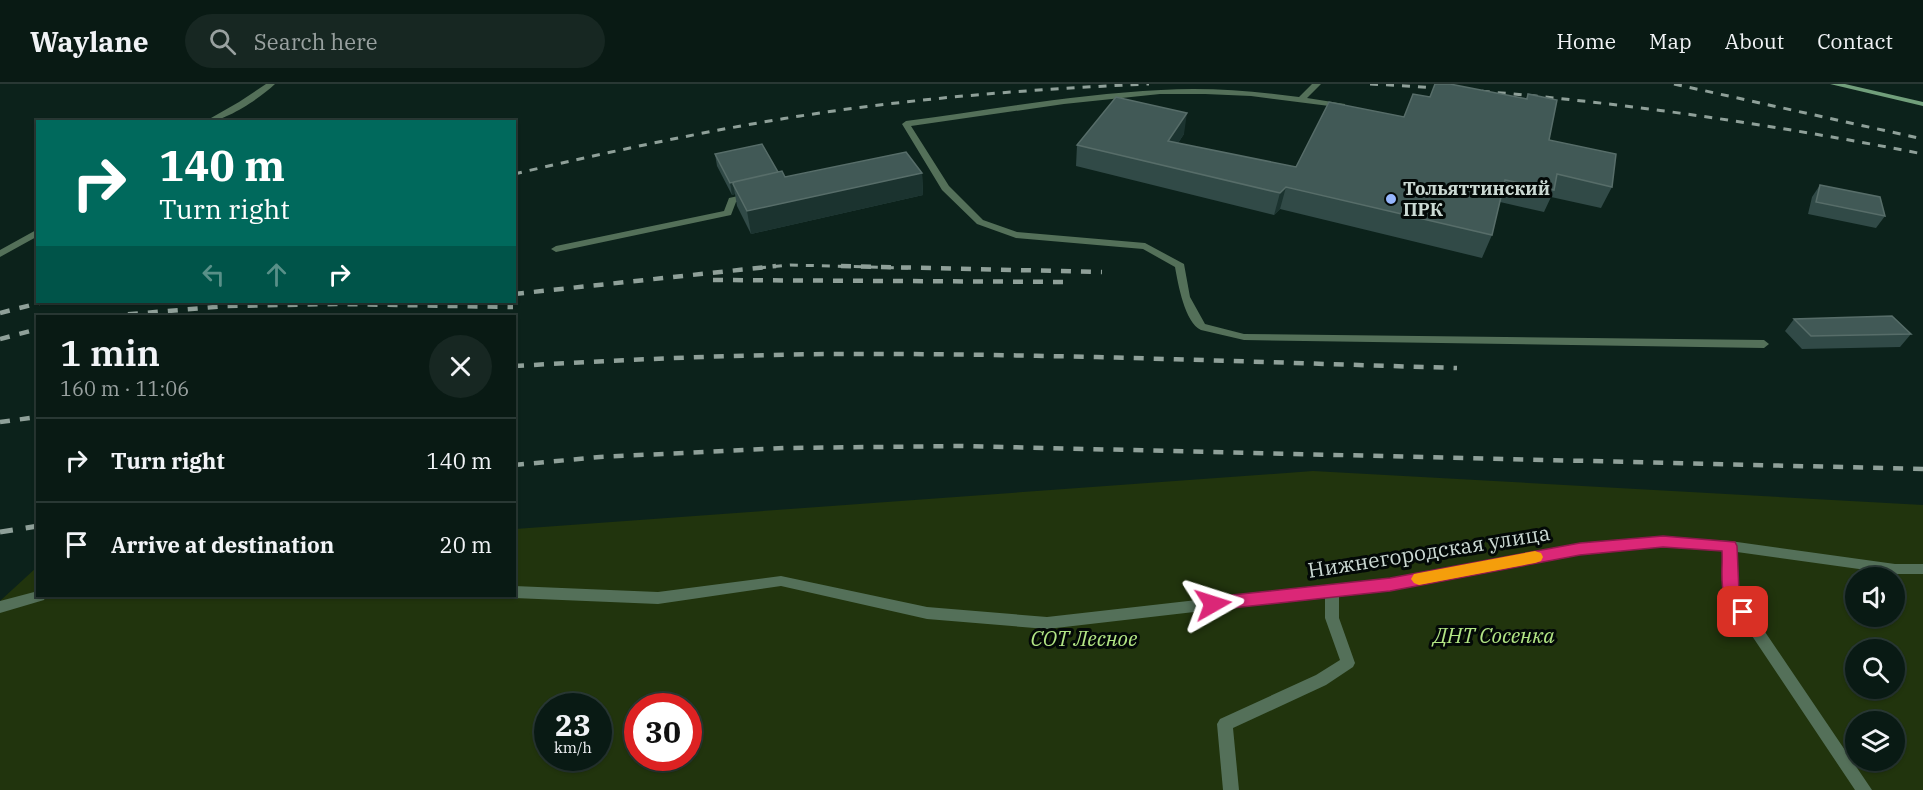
<!DOCTYPE html>
<meta charset="utf-8">
<style>
:root{--surface:#091a14;--page:#172722;--text:#f1f3f6;--muted:#99a1a0;--line:#293834}
body{margin:0;font-family:"IBM Plex Serif",serif;background:var(--page);color:var(--text);height:100vh;display:flex;flex-direction:column;font-size:22px;white-space:nowrap}
*{box-sizing:border-box;margin:0}
p{font-size:20px;color:var(--muted)}
.icon{flex:none;width:33px;height:33px;fill:none;stroke:currentColor;stroke-width:2;stroke-linecap:round;stroke-linejoin:round}
.map{position:relative;flex:1;overflow:hidden}
.sheet{position:absolute;left:36px;top:231px;width:480px;height:282px;display:flex;flex-direction:column;background:var(--surface);border-radius:0px;box-shadow:0 2px 4px #0004,0 0 0 2px var(--line)}
.sheet>*{flex:none}
.top-card{position:absolute;left:36px;top:36px;width:480px;height:183px;border-radius:0px;box-shadow:0 2px 4px #0004,0 0 0 2px var(--line);background:#00695c;color:#fff;overflow:hidden}
.tools{position:absolute;left:1845px;top:483px;display:grid;gap:12px}
.tools a{display:grid;place-items:center;width:60px;height:60px;border-radius:50%;background:var(--surface);box-shadow:0 2px 4px #0004,0 0 0 2px var(--line);font-size:30px}
.speed{position:absolute;left:534px;top:609px;display:flex;gap:12px;font-size:30px;font-weight:700;text-align:center}
.speed>*{display:grid;place-content:center;width:78px;height:78px;border-radius:50%;background:var(--surface);box-shadow:0 2px 4px #0004,0 0 0 2px var(--line);line-height:1}
.speed small{font-size:15px;font-weight:400}
.speed .limit{border:9px solid #d22;background:#fff;color:#111}
.pin{position:absolute;display:grid;place-items:center;width:51px;height:51px;color:#fff;margin:-26px;border-radius:12px;box-shadow:0 3px 9px #0006}
.me{position:absolute;width:66px;margin:-33px;rotate:84deg;stroke-linejoin:round;filter:drop-shadow(0 0 4px #0008)}
.turn{display:flex;align-items:center;gap:21px;height:126px;padding:0 24px;font-size:27px}
.turn .icon{width:78px;height:78px;stroke-width:2.5}
.turn b{display:block;font-size:42px;line-height:51px}
.lanes{display:flex;align-items:center;height:57px;padding:0 24px;background:#0003;justify-content:center;gap:30px;direction:ltr}
.lanes .off{opacity:.35}
.round{display:grid;place-items:center;flex:none;width:63px;height:63px;border-radius:32px;background:var(--page)}
.head{display:flex;align-items:center;justify-content:space-between;height:102px;padding:0 24px}
h1{font-size:36px;font-weight:600;line-height:45px}
ul{padding:0;list-style:none}
li{display:flex;align-items:center;gap:18px;height:84px;padding:0 24px;border-top:2px solid var(--line)}
li div{flex:1}
li b{display:block;font-size:22px}
li em{font-style:normal}
header{display:flex;align-items:center;gap:36px;box-sizing:border-box;height:84px;padding:0 30px;background:var(--surface);border-bottom:2px solid var(--line)}
header strong{font-size:28px}
nav{display:flex;gap:33px;margin-inline-start:auto;font-size:21px}
.search{width:420px;height:54px;background:var(--page);display:flex;align-items:center;gap:15px;box-sizing:border-box;padding:0 21px;border-radius:33px;color:var(--muted);font-size:22px}
.map>svg:first-child{display:block}
.green{fill:#21340d;fill-rule:evenodd}
.lines{fill:none;stroke-linecap:round;stroke-linejoin:round}
.service{fill:#547059;fill-rule:evenodd}
.minor{fill:#547059;fill-rule:evenodd}
.secondary{fill:#719f7b;fill-rule:evenodd}
.rail-far2{stroke:#8fa099;stroke-width:3;stroke-dasharray:8 8;stroke-linecap:butt}
.rail-far1{stroke:#8fa099;stroke-width:4.5;stroke-dasharray:10 10;stroke-linecap:butt}
.rail{stroke:#8fa099;stroke-width:5;stroke-dasharray:13 13;stroke-linecap:butt}
.wall{fill:#314a47}
.shaded-wall{fill:#1b332f}
.building{fill:#415956;stroke:#576d69;stroke-width:1.5}
.route{fill:#db2777;stroke:#8e194d;stroke-width:1.5}
.slow{fill:#f59e0b}
.poi-dot{fill:#96b6fd;stroke:#030907;stroke-width:2}
.labels{text-anchor:middle;stroke-width:6;stroke-linejoin:round;paint-order:stroke}
.far-poi-label{font-size:18px;font-weight:bold;fill:#cbd9d3;stroke:#030907;text-anchor:start}
.street-label{font-size:21px;fill:#cbd9d3;stroke:#030907}
.park-label{font-size:21px;font-style:italic;fill:#b3e685;stroke:#030907}
</style>
<header>
<strong>Waylane</strong>
<div class="search"><svg class="icon" aria-label="search" viewBox="0 0 24 24"><circle cx="10" cy="10" r="6"/><path d="M15 15l6 6"/></svg>Search here</div>
<nav><a>Home</a><a>Map</a><a>About</a><a>Contact</a></nav>
</header>
<div class="map">
<svg width="1923" height="706" viewBox="0 0 1923 706">
<rect width="100%" height="100%" fill="#0c221b"/>
<path class="green" d="M 1313,387 L 1923,421 L 1923,706 L 0,706 L 0,517 L 37,483 L 38,512 L 514,512 L 515,445 ZM 1856,494 L 1894,494 L 1894,532 L 1856,532 ZM 1856,566 L 1894,566 L 1894,604 L 1856,604 ZM 548,622 L 598,622 L 598,674 L 548,674 ZM 638,622 L 688,622 L 688,674 L 638,674 ZM 1856,638 L 1894,638 L 1894,676 L 1856,676 Z"/>
<g class="lines">
<path class="service" d="M 266,0 L 275,0 C 259,15 225,38 204,38 L 239,18 Z
M 1312,0 L 1321,0 L 1307,14 L 1345,20 L 1345,24 L 1251,12 L 1205,10 L 1160,10 L 1064,20 L 911,42 L 949,102 L 983,136 L 1017,148 L 1145,159 L 1184,180 L 1190,213 L 1205,240 L 1244,250 L 1764,256 L 1769,260 L 1764,264 L 1244,256 L 1201,246 C 1185,239 1178,200 1175,183 L 1143,165 L 1016,154 L 977,140 L 942,106 L 902,40 L 906,37 C 991,26 1076,10 1161,6 C 1207,3 1253,7 1299,13 Z
M 752,109 L 757,112 L 755,114 L 736,118 L 731,131 L 556,168 L 551,165 L 556,162 L 724,127 L 729,114 Z
M 38,145 L 38,152 L 0,173 L 0,166 Z"/>
<path class="minor" d="M 1663,453 L 1730,457 L 1895,480 L 1923,480 L 1923,490 L 1895,490 L 1737,468 L 1738,508 L 1872,706 L 1855,706 L 1726,513 L 1724,509 L 1723,467 L 1663,463 L 1579,470 L 1390,506 L 1339,511 L 1339,534 L 1355,579 L 1353,583 L 1326,601 L 1233,644 L 1239,706 L 1223,706 L 1217,640 L 1220,635 L 1316,591 L 1340,576 L 1325,534 L 1325,513 L 1047,545 L 927,535 L 781,502 L 658,520 L 514,514 L 509,512 L 514,512 L 514,502 L 658,508 L 781,492 L 927,523 L 1047,533 L 1390,494 L 1579,460 Z
M 38,507 L 38,512 L 46,512 L 44,516 L 0,529 L 0,517 Z"/>
<path class="secondary" d="M 1830,0 L 1845,0 L 1923,18 L 1923,22 Z"/>
<path class="rail-far2" d="M 1370,0 C 1557,9 1740,34 1923,70
M 1674,0 L 1923,55
M 514,90 C 609,68 704,47 800,32 C 915,14 1032,5 1149,0
M 758,184 L 790,181 L 908,184"/>
<path class="rail-far1" d="M 841,182 L 1102,188
M 713,196 L 1071,198
M 514,210 L 776,182
M 0,229 L 43,218
M 108,232 L 227,222 L 337,220 L 513,223
M 0,255 L 38,245
M 514,282 C 620,276 726,271 831,270 C 1040,269 1249,278 1457,284
M 0,338 L 38,333
M 514,381 L 600,373 L 784,364 L 962,362 L 1923,385"/>
<path class="rail" d="M 0,448 L 38,442"/>
</g>
<path class="wall" d="M 1528,10 L 1549,56 L 1612,103 L 1601,124 L 1551,113 L 1544,128 L 1500,118 L 1492,151 L 1482,174 L 1280,125 L 1274,131 L 1076,82 L 1077,61 L 1184,50 L 1178,59 L 1296,83 L 1404,33 L 1430,13 L 1526,15 Z
M 715,70 L 778,88 L 785,93 L 922,89 L 923,111 L 751,150 L 737,122 L 735,110 L 732,111 L 717,82 Z
M 1820,101 L 1885,132 L 1876,144 L 1808,130 L 1812,113 Z
M 1794,235 L 1911,250 L 1900,263 L 1802,265 L 1785,247 Z"/>
<path class="shaded-wall" d="M 1187,29 L 1184,50 L 1165,78 L 1168,57 Z
M 778,89 L 733,100 L 735,110 L 732,111 L 730,99 Z
M 922,89 L 923,111 L 751,150 L 747,127 Z
M 1286,103 L 1280,125 L 1274,131 L 1280,109 Z"/>
<path class="building" d="M 1435,0 L 1450,0 L 1527,15 L 1528,10 L 1557,16 L 1549,56 L 1616,70 L 1612,103 L 1557,90 L 1554,106 L 1505,96 L 1492,151 L 1286,103 L 1280,109 L 1077,61 L 1116,13 L 1187,29 L 1168,57 L 1296,83 L 1329,18 L 1404,33 L 1413,10 L 1430,13 Z
M 762,60 L 778,88 L 730,99 L 715,70 Z
M 906,68 L 922,89 L 747,127 L 733,100 L 734,98 L 782,87 L 785,93 Z
M 1820,101 L 1880,113 L 1885,132 L 1816,118 Z
M 1892,232 L 1911,250 L 1811,252 L 1794,235 Z"/>
<path class="route" d="M 1663,452 L 1735,458 L 1737,462 L 1739,508 L 1751,528 L 1749,532 C 1737,536 1727,521 1724,510 C 1720,498 1723,480 1722,467 L 1663,463 L 1580,471 L 1390,507 L 1213,526 L 1208,524 L 1205,520 L 1208,515 L 1213,513 L 1390,494 L 1580,459 Z"/>
<path class="slow" d="M 1535,467 L 1541,469 L 1543,473 L 1541,477 L 1535,479 L 1419,501 L 1414,499 L 1411,495 L 1414,490 L 1419,489 Z"/>
<circle class="poi-dot" cx="1391" cy="115" r="6"/>
<g class="labels">
<g class="far-poi-label">
<text x="1403" y="111">Тольяттинский<tspan x="1403" dy="21">ПРК</tspan></text>
</g>
<g class="street-label">
<text transform="translate(1429 468) rotate(-9)" y="7">Нижнегородская улица</text>
</g>
<g class="park-label">
<text x="1494" y="559">ДНТ Сосенка</text>
<text x="1084" y="562">СОТ Лесное</text>
</g>
</g>
</svg>
<div class="tools">
<a><svg class="icon" aria-label="sound" viewBox="0 0 24 24"><path d="M4 9h4l5-4v14l-5-4H4zM17 9q2 3 0 6"/></svg></a>
<a><svg class="icon" aria-label="search" viewBox="0 0 24 24"><circle cx="10" cy="10" r="6"/><path d="M15 15l6 6"/></svg></a>
<a><svg class="icon" aria-label="layers" viewBox="0 0 24 24"><path d="M12 4l9 5-9 5-9-5zM3 14l9 5 9-5"/></svg></a>
</div>
<div class="speed"><div>23<small>km/h</small></div><div class="limit">30</div></div>
<div class="pin" style="left:1743px;top:528px;background:#d93025"><svg class="icon" aria-label="arrive" viewBox="0 0 24 24"><path d="M6 21V4h12l-3 4 3 4H6"/></svg></div>
<svg class="me" style="left:1213px;top:520px" viewBox="-20 -20 40 40"><path d="M0-17L14 15 0 8-14 15z" fill="#db2777" stroke="#fff" stroke-width="4"/></svg>
<div class="top-card">
<div class="turn"><svg class="icon" aria-label="right" viewBox="0 0 24 24"><path d="M7 20v-9h11M14 6l5 5-5 5"/></svg><div><b>140 m</b>Turn right</div></div>
<div class="lanes"><svg class="icon off" aria-label="left" viewBox="0 0 24 24"><path d="M17 20v-9H6M10 6l-5 5 5 5"/></svg><svg class="icon off" aria-label="ahead" viewBox="0 0 24 24"><path d="M12 20V5M6 11l6-6 6 6"/></svg><svg class="icon" aria-label="right" viewBox="0 0 24 24"><path d="M7 20v-9h11M14 6l5 5-5 5"/></svg></div>
</div>
<section class="sheet">
<div class="head"><div><h1>1 min</h1><p>160 m · 11:06</p></div><a class="round"><svg class="icon" aria-label="close" viewBox="0 0 24 24"><path d="M6 6l12 12M18 6L6 18"/></svg></a></div>
<ul>
<li><svg class="icon" aria-label="right" viewBox="0 0 24 24"><path d="M7 20v-9h11M14 6l5 5-5 5"/></svg><div><b>Turn right</b></div><em>140 m</em></li>
<li><svg class="icon" aria-label="arrive" viewBox="0 0 24 24"><path d="M6 21V4h12l-3 4 3 4H6"/></svg><div><b>Arrive at destination</b></div><em>20 m</em></li>
</ul>
</section>
</div>
